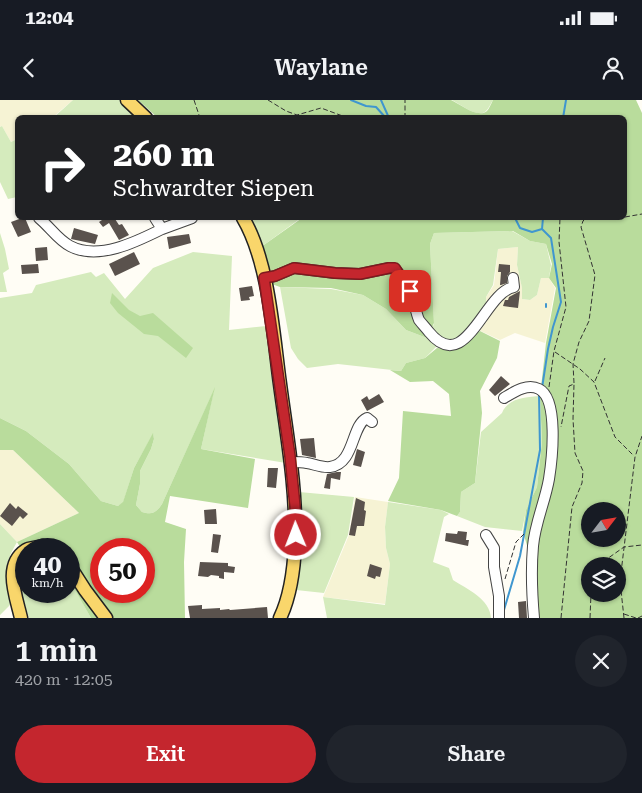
<!DOCTYPE html>
<meta charset="utf-8">
<style>
:root{--surface:#171b24;--page:#20242c;--text:#f1f3f6;--muted:#9ea1a6;--accent:#c4262e}
body{margin:0;font-family:"Roboto Serif",serif;background:var(--page);color:var(--text);height:100vh;display:flex;flex-direction:column;font-size:19px;white-space:nowrap}
*{box-sizing:border-box;margin:0}
p{font-size:16px;color:var(--muted)}
.icon{flex:none;width:28px;height:28px;fill:none;stroke:currentColor;stroke-width:2;stroke-linecap:round;stroke-linejoin:round}
.map{position:relative;height:518px;overflow:hidden}
.sheet{display:flex;flex-direction:column;background:var(--surface);flex:1}
.sheet>*{flex:none}
.hud{position:absolute;left:15px;top:15px;width:612px;height:105px;border-radius:8px;box-shadow:0 1px 4px #0004;background:#202124;color:#fff;overflow:hidden}
.needle{width:32px;rotate:59deg}
.controls{position:absolute;left:581px;top:402px;display:grid;gap:10px}
.controls a{display:grid;place-items:center;width:45px;height:45px;border-radius:50%;background:var(--surface);box-shadow:0 1px 4px #0004;font-size:25px}
.speed{position:absolute;left:15px;top:438px;display:flex;gap:10px;font-size:25px;font-weight:700;text-align:center}
.speed>*{display:grid;place-content:center;width:65px;height:65px;border-radius:50%;background:var(--surface);box-shadow:0 1px 4px #0004;line-height:1}
.speed small{font-size:12px;font-weight:400}
.speed .limit{border:8px solid #d22;background:#fff;color:#111}
.pin{position:absolute;display:grid;place-items:center;width:42px;height:42px;color:#fff;margin:-21px;border-radius:10px;box-shadow:0 2px 8px #0006}
.me{position:absolute;width:55px;margin:-28px;rotate:359deg;stroke-linejoin:round;filter:drop-shadow(0 0 4px #0008)}
.turn{display:flex;align-items:center;gap:18px;height:105px;padding:0 15px;font-size:22px}
.turn .icon{width:65px;height:65px;stroke-width:2.5}
.turn b{display:block;font-size:35px;line-height:42px}
.round{display:grid;place-items:center;flex:none;width:52px;height:52px;border-radius:26px;background:var(--page)}
.overview{display:flex;align-items:center;justify-content:space-between;height:85px;padding:0 15px}
h1{font-size:30px;font-weight:600;line-height:38px}
.action{display:flex;gap:10px;margin-top:auto;padding:10px 15px}
.action a{flex:1;height:58px;border-radius:30px;background:var(--accent);color:#fff;font-size:20px;font-weight:600;line-height:58px;text-align:center}
.action a+a{background:var(--page);color:var(--text)}
.status{display:flex;justify-content:space-between;align-items:center;height:35px;padding:0 25px;background:var(--surface);direction:ltr}
.status svg{height:14px;fill:currentColor}
header{display:flex;justify-content:space-between;align-items:center;height:65px;padding:0 15px;background:var(--surface);font-size:22px;font-weight:600}
.map>svg:first-child{display:block}
.farmland{fill:#f6f3d4}
.green{fill:#d5ebbd}
.forest{fill:#b9dc9c;fill-rule:evenodd}
.lines{fill:none;stroke-linecap:round;stroke-linejoin:round}
.stream{stroke:#3f96cf;stroke-width:2}
.building{fill:#5a524d}
.minor-casing{stroke:#444;stroke-width:12}
.major-casing{stroke:#222;stroke-width:15}
.path{stroke:#333;stroke-width:1;stroke-dasharray:5 2.5;stroke-linecap:butt}
.minor{stroke:#fff;stroke-width:10}
.major{stroke:#f9d66b;stroke-width:12}
.route-casing{stroke:#7f191e;stroke-width:12}
.route{stroke:#c4262e;stroke-width:9}
</style>
<div class="status"><b>12:04</b><svg viewBox="0 0 49 12"><path d="M0 12V9h3v3zM5 12V6h3v6zM10 12V3h3v9zM15 12V0h3v12zM26 1h20v11H26zM47 4h2v5h-2z"/></svg></div>
<header><svg class="icon" aria-label="back" viewBox="0 0 24 24"><path d="M15 5l-7 7 7 7"/></svg>Waylane<svg class="icon" aria-label="person" viewBox="0 0 24 24"><circle cx="12" cy="8" r="4"/><path d="M4 21q1-7 8-7t8 7"/></svg></header>
<div class="map">
<svg width="642" height="518" viewBox="0 0 642 518">
<rect width="100%" height="100%" fill="#fffdf5"/>
<path class="farmland" d="M 0,0 L 73,0 L 53,17 L 18,18 L 17,39 L 11,42 L 2,26 L 0,27 Z
M 518,147 L 517,165 L 522,188 L 522,199 L 530,200 L 537,195 L 541,178 L 549,178 L 555,188 L 545,243 L 515,233 L 500,240 L 472,227 L 486,209 L 486,197 L 494,185 L 498,149 Z
M 0,350 L 13,350 L 79,413 L 17,442 L 0,424 Z
M 355,397 L 388,402 L 385,427 L 386,448 L 390,464 L 385,504 L 323,497 L 349,435 Z"/>
<path class="green" d="M 73,0 L 122,0 L 140,17 L 53,18 Z
M 452,0 L 493,0 C 491,3 489,8 486,11 C 478,19 460,4 452,0 Z
M 2,26 L 11,42 L 17,39 L 17,97 L 8,99 L 0,82 L 0,27 Z
M 247,118 L 301,118 L 261,147 Z
M 512,131 L 530,141 L 546,144 L 551,165 L 549,178 L 541,178 L 537,195 L 530,200 L 522,199 L 522,188 L 517,165 L 518,147 L 498,149 L 493,185 L 486,197 L 486,209 L 458,240 L 441,242 L 425,258 L 406,263 L 401,271 L 338,264 L 307,268 L 298,259 L 291,248 L 280,187 L 331,189 L 363,195 L 386,209 L 406,230 L 427,238 L 434,224 L 430,144 L 434,133 Z
M 0,133 L 5,149 L 9,169 L 3,173 L 7,192 L 0,192 Z
M 193,152 L 232,156 L 229,230 L 266,226 L 286,363 L 201,349 L 214,290 L 162,404 C 156,413 152,415 142,412 L 136,405 L 140,384 L 140,371 L 151,349 L 154,339 L 153,334 L 134,368 L 123,403 L 118,406 L 101,401 L 69,364 L 26,331 L 0,318 L 0,198 L 32,193 L 36,185 L 91,172 L 96,177 L 104,173 L 125,199 L 153,168 Z
M 540,296 L 542,342 L 537,387 L 526,410 L 522,431 L 485,427 L 457,416 L 460,412 L 461,392 L 475,383 L 481,332 L 502,313 C 508,298 526,297 540,296 Z
M 299,392 L 354,397 L 348,435 L 324,493 L 296,490 L 302,440 Z
M 388,402 L 441,410 L 449,414 L 444,417 L 433,462 L 449,468 L 453,480 C 467,489 490,499 491,518 L 327,518 L 323,497 L 385,505 L 390,464 L 386,448 L 385,427 Z
M 0,424 L 17,442 L 11,453 L 6,467 L 10,505 L 0,515 Z
M 26,460 L 26,491 L 69,491 L 69,478 L 91,518 L 29,518 C 24,500 12,475 26,460 Z"/>
<path class="forest" d="M 138,0 L 451,0 C 460,4 478,19 487,11 C 489,9 491,4 493,0 L 636,0 L 642,13 L 642,518 L 532,518 L 529,452 L 523,432 L 526,410 L 537,387 L 542,342 L 540,296 L 546,243 L 556,188 L 549,178 L 552,164 L 546,144 L 530,141 L 513,131 L 434,133 L 430,144 L 434,223 L 427,238 L 406,230 L 386,209 L 363,195 L 331,188 L 280,187 L 269,183 L 261,147 L 302,118 L 625,118 L 625,18 L 158,18 ZM 590,411 L 618,411 L 618,439 L 590,439 ZM 590,466 L 618,466 L 618,494 L 590,494 Z
M 112,193 L 129,210 L 140,216 L 153,213 L 193,248 L 186,258 L 158,236 L 144,234 L 118,213 L 110,203 Z
M 480,231 L 500,241 L 497,258 L 480,291 L 482,313 L 475,383 L 461,392 L 460,412 L 457,416 L 441,410 L 388,401 L 399,378 L 403,311 L 451,316 L 449,294 L 433,281 L 410,282 L 390,270 L 401,271 L 406,263 L 425,258 L 437,248 L 449,249 Z
M 215,287 L 201,349 L 255,359 L 248,408 L 170,396 L 165,422 L 186,429 L 184,462 L 185,518 L 91,518 L 74,488 L 76,487 L 74,463 L 69,456 L 69,449 L 60,449 L 53,445 L 20,447 L 17,442 L 79,413 L 13,350 L 0,350 L 0,318 L 26,331 L 69,364 L 101,401 L 118,406 L 123,402 L 134,368 L 153,333 L 154,339 L 151,349 L 140,371 L 140,384 L 136,405 L 142,412 C 152,415 156,413 162,404 ZM 101,449 L 144,449 L 144,491 L 101,491 Z"/>
<g class="lines">
<path class="stream" d="M 351,0 L 366,6 L 376,7 L 385,17 L 389,16
M 381,0 L 389,18
M 563,18 L 566,0
M 515,118 L 520,128 L 532,132 L 542,129
M 546,207 L 546,204
M 542,288 L 548,249 L 553,227 L 561,202 L 551,138 L 542,129 L 543,118
M 504,510 L 520,456 L 540,350 L 539,294"/>
</g>
<path class="building" d="M 22,118 L 25,118 L 31,132 L 18,137 L 11,122 Z
M 105,118 L 118,118 L 115,119 L 119,125 L 122,124 L 129,135 L 119,140 L 109,123 L 103,127 L 99,122 Z
M 74,128 L 98,135 L 95,144 L 71,139 Z
M 189,134 L 191,143 L 169,149 L 167,137 Z
M 47,147 L 48,160 L 36,161 L 35,148 Z
M 134,152 L 140,164 L 115,176 L 109,164 Z
M 38,164 L 39,173 L 22,174 L 21,165 Z
M 499,164 L 510,165 L 510,172 L 507,176 L 507,183 L 501,185 L 500,185 L 501,172 L 498,172 Z
M 252,186 L 254,196 L 249,197 L 250,200 L 241,201 L 239,188 Z
M 520,191 L 518,208 L 503,206 L 505,200 L 508,200 L 509,197 Z
M 501,276 L 510,284 L 495,296 L 489,290 Z
M 379,294 L 384,302 L 367,311 L 361,300 L 367,296 L 369,300 Z
M 314,338 L 316,358 L 302,355 L 300,339 Z
M 357,349 L 365,352 L 361,367 L 353,365 Z
M 268,368 L 278,368 L 276,388 L 267,387 Z
M 337,372 L 341,372 L 340,380 L 331,378 L 330,389 L 324,388 L 327,374 Z
M 356,398 L 365,402 L 364,410 L 366,411 L 364,426 L 357,426 L 355,436 L 349,435 Z
M 10,403 L 16,409 L 18,406 L 28,414 L 23,419 L 20,416 L 12,426 L 0,416 Z
M 216,409 L 217,424 L 205,424 L 204,410 Z
M 458,431 L 467,432 L 466,440 L 469,440 L 468,446 L 445,441 L 446,433 L 457,434 Z
M 213,434 L 221,435 L 218,453 L 211,452 Z
M 200,462 L 228,463 L 228,466 L 235,467 L 234,473 L 224,472 L 224,479 L 219,478 L 219,476 L 211,475 L 208,477 L 198,476 Z
M 370,464 L 382,468 L 380,477 L 376,476 L 375,479 L 367,476 Z
M 526,501 L 527,518 L 519,518 L 518,502 Z
M 202,505 L 202,509 L 220,508 L 220,510 L 229,509 L 230,510 L 267,507 L 268,518 L 190,518 L 188,506 Z"/>
<g class="lines">
<g class="minor-casing">
<path id="minor" d="M 39,118 C 50,127 58,140 70,146 C 98,161 136,142 162,129
M 155,118 L 162,129 L 192,118
M 264,179 L 275,176 L 294,168 L 335,173 L 360,174 L 389,168 L 395,169 C 402,177 409,188 413,198 C 415,205 416,213 419,220 C 422,224 426,228 429,232 C 466,277 484,192 514,187 L 513,178
M 504,298 C 514,292 527,283 539,289 C 559,299 552,360 549,379 C 545,402 535,423 533,446 C 531,469 532,495 534,518
M 291,362 C 296,362 302,362 307,363 C 314,364 322,368 330,367 C 355,364 351,325 367,318 L 372,322
M 486,435 L 494,448 L 494,467 L 499,496 L 499,518"/>
</g>
<g class="major-casing">
<path id="major" d="M 127,0 L 146,18
M 243,118 C 269,162 273,233 280,284 C 287,337 297,390 295,444 C 294,469 291,495 280,518
M 28,449 L 43,446 L 52,449
M 69,465 L 85,490 L 106,518
M 21,518 C 16,496 3,465 26,450"/>
</g>
<path class="path" d="M 194,0 L 200,18
M 268,0 L 286,11 L 297,15 L 321,8 L 348,18
M 405,18 L 405,0
M 625,117 L 642,114
M 621,118 L 623,118
M 555,252 L 580,269 L 594,282 L 615,337 L 634,356
M 595,281 L 605,258
M 574,283 L 573,264 L 579,242 L 589,221 L 595,175 L 581,127 L 583,121 L 586,118
M 549,287 L 554,251 L 566,207 L 559,142 L 560,118
M 597,466 L 624,447 L 642,445
M 505,479 L 516,442 L 525,433
M 624,514 L 636,518
M 561,518 L 572,407 L 582,383 L 583,371 L 575,353 L 573,319 L 574,284 L 569,286 L 561,327
M 590,518 L 591,494
M 624,518 L 620,481 L 635,357 L 642,336
M 638,518 L 642,516"/>
<use href="#minor" class="minor"/>
<use href="#major" class="major"/>
</g>
<g class="lines">
<g class="route-casing">
<path id="route" d="M 296,435 L 295,406 L 290,356 L 264,178 L 275,176 L 294,168 L 335,173 L 360,174 L 389,168 L 395,168 L 410,191"/>
</g>
<use href="#route" class="route"/>
</g>
</svg>
<div class="controls">
<a><svg class="needle" viewBox="-14 -14 28 28"><path d="M0-13l5 13h-10z" fill="#e53935"/><path d="M0 13l5-13h-10z" fill="#9ea1a6"/></svg></a>
<a><svg class="icon" aria-label="layers" viewBox="0 0 24 24"><path d="M12 4l9 5-9 5-9-5zM3 14l9 5 9-5"/></svg></a>
</div>
<div class="speed"><div>40<small>km/h</small></div><div class="limit">50</div></div>
<div class="pin" style="left:410px;top:191px;background:#d93025"><svg class="icon" aria-label="arrive" viewBox="0 0 24 24"><path d="M6 21V4h12l-3 4 3 4H6"/></svg></div>
<svg class="me" style="left:296px;top:435px" viewBox="-20 -20 40 40"><circle r="17" fill="#c4262e" stroke="#fff" stroke-width="3"/><path d="M0-11L8 9 0 5-8 9z" fill="#fff"/></svg>
<div class="hud">
<div class="turn"><svg class="icon" aria-label="right" viewBox="0 0 24 24"><path d="M7 20v-9h11M14 6l5 5-5 5"/></svg><div><b>260 m</b>Schwardter Siepen</div></div>
</div>
</div>
<section class="sheet">
<div class="overview"><div><h1>1 min</h1><p>420 m · 12:05</p></div><a class="round"><svg class="icon" aria-label="close" viewBox="0 0 24 24"><path d="M6 6l12 12M18 6L6 18"/></svg></a></div>
<div class="action"><a>Exit</a><a>Share</a></div>
</section>
